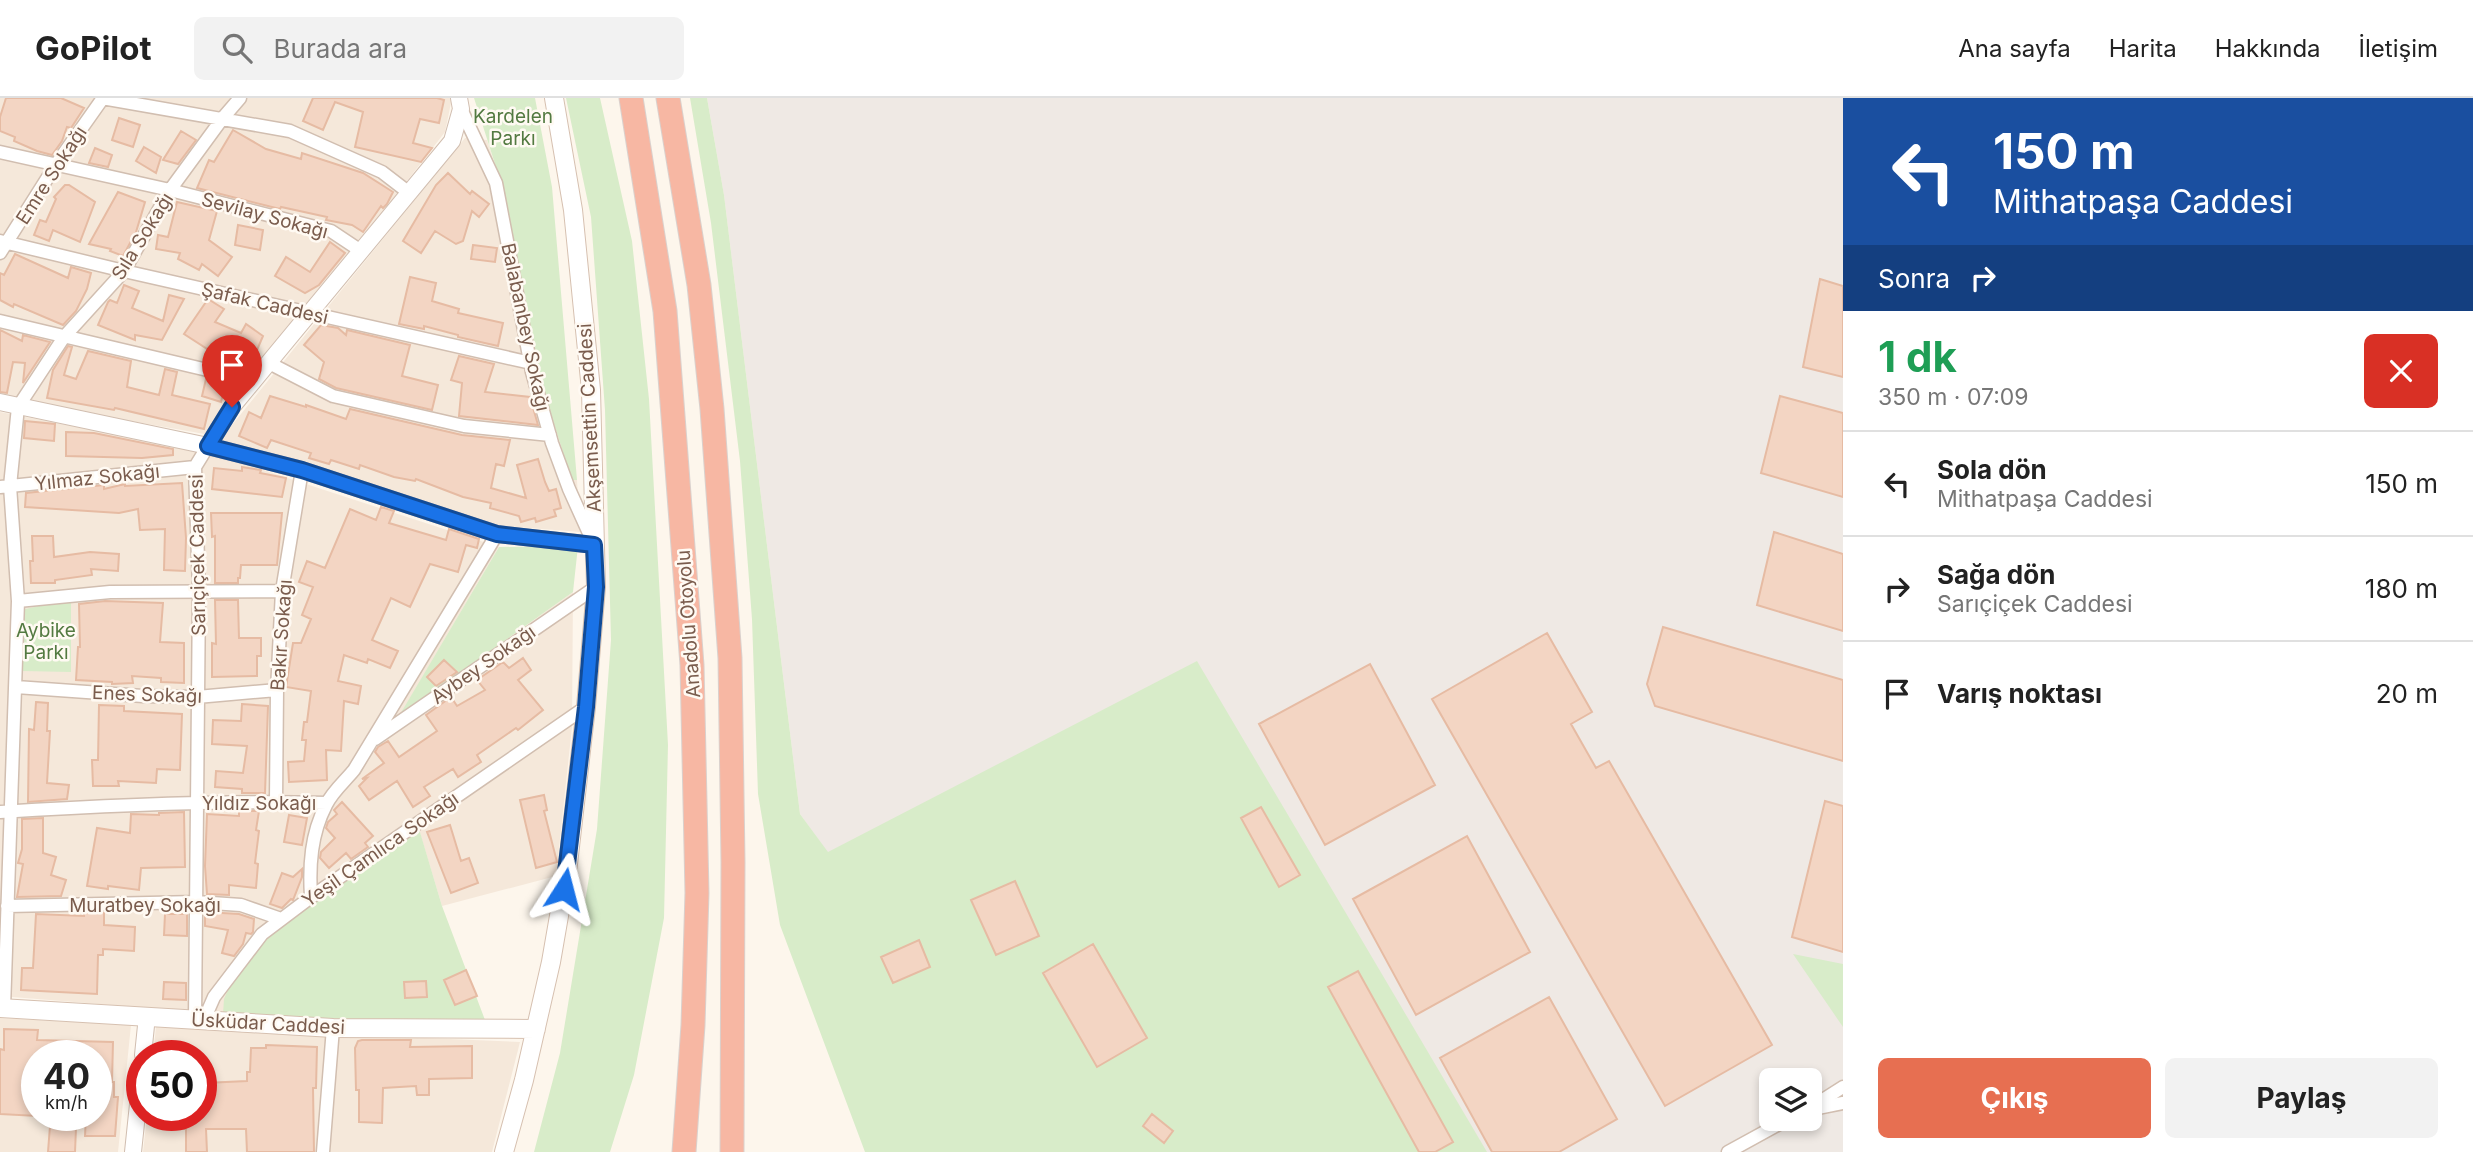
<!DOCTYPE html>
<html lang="tr">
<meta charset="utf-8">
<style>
:root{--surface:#fff;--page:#f2f2f2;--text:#222;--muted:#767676;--line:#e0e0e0;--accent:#e76f51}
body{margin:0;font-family:Inter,sans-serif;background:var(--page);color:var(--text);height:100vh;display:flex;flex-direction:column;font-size:26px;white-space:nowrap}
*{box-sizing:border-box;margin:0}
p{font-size:23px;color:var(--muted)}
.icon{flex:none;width:38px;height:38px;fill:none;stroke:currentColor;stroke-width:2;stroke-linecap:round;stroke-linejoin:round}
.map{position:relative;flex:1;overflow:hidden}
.details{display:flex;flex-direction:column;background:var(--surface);width:630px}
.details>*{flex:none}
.hud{background:#1a4fa0;color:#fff;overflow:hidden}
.buttons{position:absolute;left:1759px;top:970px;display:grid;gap:14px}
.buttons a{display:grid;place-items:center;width:63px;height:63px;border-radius:10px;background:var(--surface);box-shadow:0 4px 10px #0003;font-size:35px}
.speed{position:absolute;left:21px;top:942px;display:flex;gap:14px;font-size:35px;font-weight:700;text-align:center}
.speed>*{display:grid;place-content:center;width:91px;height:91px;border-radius:50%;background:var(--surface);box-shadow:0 4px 10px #0003;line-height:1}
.speed small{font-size:18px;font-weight:400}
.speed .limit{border:10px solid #d22;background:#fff;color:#111}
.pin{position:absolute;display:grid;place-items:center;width:60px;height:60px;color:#fff;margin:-72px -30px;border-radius:50% 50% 50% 0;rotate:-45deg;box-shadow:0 0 7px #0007}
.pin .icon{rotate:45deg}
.me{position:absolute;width:77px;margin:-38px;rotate:9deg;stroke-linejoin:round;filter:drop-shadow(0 0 5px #0008)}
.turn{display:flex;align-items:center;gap:24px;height:147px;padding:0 35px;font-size:32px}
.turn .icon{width:91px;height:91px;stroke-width:2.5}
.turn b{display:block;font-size:49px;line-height:60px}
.then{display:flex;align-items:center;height:66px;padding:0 35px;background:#0003;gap:14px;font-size:26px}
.round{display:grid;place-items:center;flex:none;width:74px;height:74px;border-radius:10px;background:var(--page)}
.headline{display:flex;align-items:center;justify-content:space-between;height:119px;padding:0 35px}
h1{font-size:42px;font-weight:700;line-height:52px;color:#1e9e55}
.cta{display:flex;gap:14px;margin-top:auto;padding:14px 35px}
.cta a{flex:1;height:80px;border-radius:10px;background:var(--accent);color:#fff;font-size:28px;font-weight:700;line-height:80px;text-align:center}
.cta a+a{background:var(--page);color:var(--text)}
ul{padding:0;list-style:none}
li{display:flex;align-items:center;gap:21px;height:105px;padding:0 35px;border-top:2px solid var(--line)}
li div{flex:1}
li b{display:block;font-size:26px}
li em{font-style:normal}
header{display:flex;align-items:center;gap:42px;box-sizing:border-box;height:98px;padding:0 35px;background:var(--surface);border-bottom:2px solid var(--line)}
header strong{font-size:33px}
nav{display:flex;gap:38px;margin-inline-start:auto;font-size:24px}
.search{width:490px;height:63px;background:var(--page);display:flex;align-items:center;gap:18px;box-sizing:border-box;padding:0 24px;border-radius:10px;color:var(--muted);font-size:26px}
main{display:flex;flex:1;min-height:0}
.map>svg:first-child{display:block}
.residential{fill:#f5e8da;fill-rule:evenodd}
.industrial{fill:#efe9e4;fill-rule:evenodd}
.green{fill:#d8ecc9}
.building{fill:#f3d5c3;stroke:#e6bba3;stroke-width:2}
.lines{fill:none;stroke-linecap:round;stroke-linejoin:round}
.minor-casing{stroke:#d1beb0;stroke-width:15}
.tertiary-casing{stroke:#d1beb0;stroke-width:18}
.secondary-casing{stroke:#d6c0b0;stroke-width:20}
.motorway-casing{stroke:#dad1cd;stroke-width:25}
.minor{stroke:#fff;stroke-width:12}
.tertiary{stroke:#fff;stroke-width:16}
.secondary{stroke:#fff;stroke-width:18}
.motorway{stroke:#f7b7a3;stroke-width:23}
.route-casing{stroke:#114b97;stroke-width:18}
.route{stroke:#1a73e8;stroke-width:12}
.labels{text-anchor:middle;stroke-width:5;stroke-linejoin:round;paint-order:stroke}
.park-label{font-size:19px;fill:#537a41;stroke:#fffaf3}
.street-label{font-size:19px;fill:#7a5c4d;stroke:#fffaf3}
</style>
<header>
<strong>GoPilot</strong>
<div class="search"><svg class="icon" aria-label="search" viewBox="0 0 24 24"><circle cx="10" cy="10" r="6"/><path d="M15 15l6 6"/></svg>Burada ara</div>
<nav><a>Ana sayfa</a><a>Harita</a><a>Hakkında</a><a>İletişim</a></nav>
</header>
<main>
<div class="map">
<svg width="1843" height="1054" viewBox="0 0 1843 1054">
<rect width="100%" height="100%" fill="#fdf6ec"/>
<path class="residential" d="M 0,0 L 452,0 L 445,34 L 210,337 L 29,305 L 0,295 Z
M 465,40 L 487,42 L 502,88 L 534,264 L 572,382 L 577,382 L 580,434 L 493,427 L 219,343 Z
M 0,314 L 211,355 L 499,449 L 400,617 L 573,494 L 572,629 L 556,778 L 442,808 L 417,725 L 223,916 L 0,898 Z
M 0,920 L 131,927 L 118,1054 L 0,1054 ZM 37,957 L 96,957 L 96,1017 L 37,1017 Z
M 156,929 L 520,944 L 492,1054 L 143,1054 L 147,1017 L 201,1017 L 201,957 L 153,957 Z"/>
<path class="industrial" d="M 707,0 L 1843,0 L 1843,1054 L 1020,1054 L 828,755 L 800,716 L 724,97 ZM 1771,982 L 1810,982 L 1810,1020 L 1771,1020 Z"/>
<path class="green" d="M 474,0 L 535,0 L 552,89 L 577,382 L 572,382 L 534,264 L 502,88 Z
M 566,0 L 600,0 L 632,143 L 649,301 L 668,647 L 664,820 L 634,977 L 610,1054 L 534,1054 L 560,955 L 597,731 L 611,542 L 605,312 L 591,119 Z
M 690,0 L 707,0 L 724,97 L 800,716 L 828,754 L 1197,563 L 1487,1054 L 865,1054 L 780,827 L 758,696 L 752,521 L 740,363 L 711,125 Z
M 578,448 L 573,494 L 399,618 L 499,449 Z
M 71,501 L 71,574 L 22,573 L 21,512 Z
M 417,724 L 442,808 L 485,922 L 339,921 L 223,916 L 224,901 L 237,871 L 264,837 Z
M 1793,856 L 1843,866 L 1843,929 Z"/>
<path class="building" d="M 6,0 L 61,0 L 84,10 L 71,30 L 67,29 L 62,43 L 52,57 L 37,53 L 14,43 L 15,39 L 0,33 L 0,19 Z
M 313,0 L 437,0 L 444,2 L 439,25 L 420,21 L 413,45 L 432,50 L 421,64 L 355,49 L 363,14 L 335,4 L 323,32 L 303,23 Z
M 119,20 L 140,27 L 133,49 L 112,42 Z
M 233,32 L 266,51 L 301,61 L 302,55 L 363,75 L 393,94 L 387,106 L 383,110 L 381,108 L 363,134 L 352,127 L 326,122 L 327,119 L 281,109 L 280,111 L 197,90 L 209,62 L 214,64 Z
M 181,33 L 196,42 L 178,66 L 163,62 Z
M 144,49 L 161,59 L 156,75 L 136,63 Z
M 95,50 L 112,57 L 108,69 L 89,65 Z
M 448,75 L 470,96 L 472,93 L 489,106 L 479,119 L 472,113 L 463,143 L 456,146 L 435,133 L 421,155 L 403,143 L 436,87 Z
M 65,87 L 69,87 L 95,104 L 80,144 L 53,132 L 49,143 L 34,137 L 40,122 L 46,124 L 56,101 L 54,99 Z
M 118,94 L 145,104 L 136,134 L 123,158 L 110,153 L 111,151 L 89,146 Z
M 177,104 L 217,113 L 209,142 L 232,159 L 218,178 L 202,166 L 199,172 L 178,161 L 180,155 L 156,151 L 158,137 L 168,139 Z
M 238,127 L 263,132 L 260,152 L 235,147 Z
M 330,144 L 345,155 L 319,187 L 305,195 L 275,178 L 286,159 L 310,174 Z
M 473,147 L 497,150 L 495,164 L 471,161 Z
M 15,156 L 68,180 L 71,169 L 91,175 L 87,191 L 76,213 L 63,227 L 14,206 L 13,209 L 0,202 L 0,175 L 4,177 Z
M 410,179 L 436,185 L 432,203 L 459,211 L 458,215 L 503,225 L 498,248 L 458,239 L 458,237 L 424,228 L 424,231 L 399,226 Z
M 1820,181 L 1843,188 L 1843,279 L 1803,269 Z
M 124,187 L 139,193 L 132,210 L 163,223 L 169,197 L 184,201 L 162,242 L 135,237 L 135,242 L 98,227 L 108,204 L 110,202 L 117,205 Z
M 208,201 L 224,211 L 215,224 L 241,235 L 246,226 L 263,238 L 254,259 L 252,257 L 248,267 L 212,254 L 184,236 Z
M 321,227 L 338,230 L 346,237 L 347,232 L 410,247 L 402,278 L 438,287 L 432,312 L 336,290 L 319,281 L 324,264 L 304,247 Z
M 0,232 L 22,243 L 23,237 L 50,244 L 23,285 L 25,265 L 13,264 L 7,295 L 0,294 Z
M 68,248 L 72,249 L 64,277 L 76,281 L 88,253 L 131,263 L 127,289 L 159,297 L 165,271 L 177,274 L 172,297 L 210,306 L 204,331 L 115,310 L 114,312 L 47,300 L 53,272 Z
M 459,258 L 494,266 L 485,294 L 530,299 L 538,327 L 459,318 L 462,285 L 451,282 Z
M 206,281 L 226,285 L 221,304 L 202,298 Z
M 270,298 L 306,309 L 306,307 L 346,321 L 350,311 L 462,337 L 510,342 L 504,368 L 496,366 L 491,390 L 526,400 L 517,367 L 538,361 L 545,384 L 549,393 L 556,391 L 561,410 L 554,412 L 556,418 L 536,424 L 535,420 L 521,424 L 519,418 L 490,410 L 491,405 L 463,399 L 416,381 L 415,383 L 394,379 L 360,367 L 359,371 L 331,362 L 329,366 L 309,360 L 311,355 L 271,342 L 267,350 L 239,338 L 249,314 L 261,320 Z
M 1780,298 L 1843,315 L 1843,399 L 1761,375 Z
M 25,323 L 55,326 L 54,343 L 24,340 Z
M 66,334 L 94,335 L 173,351 L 173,357 L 142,360 L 66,358 Z
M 242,369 L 261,372 L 260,375 L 286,380 L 282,399 L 212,391 L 214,370 L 242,373 Z
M 182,385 L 186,440 L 185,473 L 164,472 L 165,431 L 140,432 L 138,411 L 119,415 L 25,409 L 26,395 L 104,387 L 104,391 L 125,386 L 125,388 Z
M 381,409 L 394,413 L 389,425 L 446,442 L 449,431 L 479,441 L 477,450 L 466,447 L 458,474 L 430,466 L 410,509 L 391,500 L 372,542 L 398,553 L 390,570 L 368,561 L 367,565 L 344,557 L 338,583 L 361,588 L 358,606 L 344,603 L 341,653 L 326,652 L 327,682 L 289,684 L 288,664 L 304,663 L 306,642 L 302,642 L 304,624 L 307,624 L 311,593 L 286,589 L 293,545 L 301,545 L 311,521 L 302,517 L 313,489 L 299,484 L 307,463 L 325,470 L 350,411 L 376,422 Z
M 211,415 L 282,415 L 277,467 L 241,467 L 240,480 L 238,480 L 238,485 L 215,485 L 215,438 L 212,439 Z
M 1774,434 L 1843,456 L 1843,533 L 1757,507 Z
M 32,438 L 53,438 L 54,459 L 90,454 L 119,456 L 118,473 L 91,471 L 92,477 L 55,482 L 55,485 L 31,485 L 30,463 L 33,463 Z
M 215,502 L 238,502 L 239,540 L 261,540 L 261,558 L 257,558 L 257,578 L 212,579 L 212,545 L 216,546 Z
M 105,503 L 163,505 L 160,544 L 184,545 L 184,585 L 161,584 L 161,580 L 132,578 L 133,585 L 112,586 L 112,584 L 76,582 L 78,549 L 80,549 L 79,506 Z
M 1663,529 L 1843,582 L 1843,663 L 1655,608 L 1647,586 Z
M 1547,535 L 1592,614 L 1571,626 L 1596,670 L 1609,663 L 1772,947 L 1665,1008 L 1432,601 Z
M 523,560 L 531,572 L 518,582 L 543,612 L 518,632 L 516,630 L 477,657 L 481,664 L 458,679 L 453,671 L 424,689 L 430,698 L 413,709 L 397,683 L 369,702 L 359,688 L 367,680 L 362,681 L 384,665 L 375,654 L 378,649 L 388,643 L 399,659 L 437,633 L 426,617 L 451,599 L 457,608 L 485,592 L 477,582 L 503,564 L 509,570 Z
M 444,562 L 457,574 L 436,588 L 427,579 Z
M 1370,566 L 1435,687 L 1325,747 L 1259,626 Z
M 36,604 L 48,605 L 47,633 L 50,633 L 47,685 L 69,687 L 67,701 L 28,704 L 29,631 L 34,632 Z
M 242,606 L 268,608 L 265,695 L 242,695 L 242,691 L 215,689 L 216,673 L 243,675 L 247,648 L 212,646 L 213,622 L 241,623 Z
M 99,607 L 124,608 L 124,613 L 182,616 L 180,672 L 157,671 L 156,685 L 118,683 L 119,688 L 93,688 L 92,662 L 98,662 Z
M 544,697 L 547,712 L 544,713 L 557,764 L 536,770 L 520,702 Z
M 1825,703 L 1843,708 L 1843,854 L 1792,839 Z
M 342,704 L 373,738 L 365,745 L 368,749 L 351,761 L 346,755 L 329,770 L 320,760 L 321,754 L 335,740 L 326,730 L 328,724 L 337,716 L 334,712 Z
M 1261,709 L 1300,777 L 1279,789 L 1241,720 Z
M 239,713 L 259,713 L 256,732 L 259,733 L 255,765 L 258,766 L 256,790 L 229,787 L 229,797 L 207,796 L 205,768 L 207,716 L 239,718 Z
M 184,714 L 185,769 L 141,770 L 139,792 L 108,788 L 108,791 L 87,788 L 97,730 L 130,735 L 131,716 L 159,717 L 159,715 Z
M 289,717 L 307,720 L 302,747 L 284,744 Z
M 43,720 L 43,755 L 56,759 L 51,777 L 66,782 L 61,798 L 17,799 L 23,766 L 18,765 L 22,751 L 22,721 Z
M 450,727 L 461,763 L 469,760 L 478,785 L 451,795 L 427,734 Z
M 1467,738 L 1530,854 L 1416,917 L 1353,801 Z
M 302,771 L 302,779 L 293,802 L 291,801 L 282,810 L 270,806 L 282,775 L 293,779 Z
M 1015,783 L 1039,838 L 996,857 L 971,802 Z
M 205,814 L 239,816 L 254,821 L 253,834 L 251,836 L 246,835 L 243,846 L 234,858 L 222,855 L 228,832 L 205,828 Z
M 84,815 L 104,815 L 104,827 L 135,829 L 134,853 L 103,851 L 103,857 L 98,857 L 97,896 L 21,892 L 22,870 L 33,870 L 36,816 L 84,818 Z
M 165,816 L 187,816 L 187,838 L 164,837 Z
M 919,842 L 930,869 L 893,885 L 881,859 Z
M 1093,846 L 1147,940 L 1097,969 L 1043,875 Z
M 466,872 L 477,898 L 455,907 L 444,882 Z
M 1358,873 L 1453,1044 L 1435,1054 L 1419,1054 L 1328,889 Z
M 426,883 L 427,899 L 405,900 L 404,884 Z
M 164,884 L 186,885 L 186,902 L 163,901 Z
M 1549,899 L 1617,1021 L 1559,1054 L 1492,1054 L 1440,960 Z
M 4,931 L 38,932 L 37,942 L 113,944 L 112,984 L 114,984 L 114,999 L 118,999 L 115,1038 L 85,1038 L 86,1017 L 96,1017 L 96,957 L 37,957 L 37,1018 L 0,1016 L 0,951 L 4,952 Z
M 362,942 L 411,942 L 410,949 L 472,948 L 472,980 L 429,981 L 429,997 L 417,997 L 416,988 L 383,990 L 382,1025 L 359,1024 L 359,992 L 356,992 L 355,950 L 358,943 Z
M 266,947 L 317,949 L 316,990 L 313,990 L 314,1054 L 247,1054 L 246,1031 L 206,1031 L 207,1054 L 186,1054 L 186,1031 L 166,1031 L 165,1019 L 169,1017 L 201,1017 L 201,992 L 206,993 L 205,985 L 247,983 L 247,974 L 250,974 L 251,950 L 266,950 Z
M 1152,1016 L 1173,1033 L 1164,1045 L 1143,1028 Z
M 50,1028 L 76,1030 L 75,1054 L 48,1054 Z"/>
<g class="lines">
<g class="minor-casing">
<path id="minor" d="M 102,0 L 290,33 L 382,74 L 408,94
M 461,11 L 496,85 L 532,274 L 552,345 L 569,391 L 593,444
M 0,54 L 170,92 L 331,133 L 361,153
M 0,143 L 124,173 L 531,265
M 0,155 L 55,68 L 103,0
M 0,223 L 254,283
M 269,265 L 333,298 L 464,328 L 550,337
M 0,389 L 195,369
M 18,503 L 110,494 L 282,493
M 16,589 L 143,598 L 197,599 L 277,592
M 375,641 L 596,489
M 276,703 L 277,592 L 282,493 L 302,372
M 0,714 C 108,707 218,702 327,705
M 311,799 C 309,767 311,736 326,707 C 332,694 345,683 354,672 L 497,436
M 7,808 L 197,804 L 241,807 L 281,821
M 4,910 L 18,503 L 10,388 L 18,309 L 64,239 L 124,173 L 170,92 L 222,21 L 240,0
M 195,921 L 199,493 L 195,369 L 208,348
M 204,922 L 214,899 L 262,836 L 311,799 L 586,609
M 1810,1010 L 1843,989
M 1813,1011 L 1843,1005
M 323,1054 L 333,930
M 1728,1054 L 1790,1020"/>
</g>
<g class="tertiary-casing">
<path id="tertiary" d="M 0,304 L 208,348 L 302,372 L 497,436 L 594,447
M 208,348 L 232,309 L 452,43 L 461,11 L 459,0
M 143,957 L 147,918
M 133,1054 L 142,968"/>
</g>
<g class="secondary-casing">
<path id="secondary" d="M 0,910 L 333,930 L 536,931
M 504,1054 L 524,982 L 551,864 L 568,766 L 586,609 L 596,489 L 591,292 L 573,112 L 554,0"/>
</g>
<g class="motorway-casing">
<path id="motorway" d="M 631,0 L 665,213 L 692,567 L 697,795 L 693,927 L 684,1054
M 668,0 L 699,187 L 712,311 L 730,560 L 733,764 L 732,1054"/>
</g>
<use href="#minor" class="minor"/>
<use href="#tertiary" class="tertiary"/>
<use href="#secondary" class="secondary"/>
<use href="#motorway" class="motorway"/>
</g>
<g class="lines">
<g class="route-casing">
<path id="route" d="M 232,309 L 208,348 L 302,372 L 497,436 L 594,447 L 596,489 L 586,609 L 564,791"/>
</g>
<use href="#route" class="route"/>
</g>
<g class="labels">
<g class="park-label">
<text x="513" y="25">Kardelen<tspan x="513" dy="22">Parkı</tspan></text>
<text x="46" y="539">Aybike<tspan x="46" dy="22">Parkı</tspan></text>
</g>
<g class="street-label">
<text transform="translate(51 77) rotate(-57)" y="7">Emre Sokağı</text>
<text transform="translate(265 117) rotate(15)" y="7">Sevilay Sokağı</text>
<text transform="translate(142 138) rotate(-58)" y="7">Sıla Sokağı</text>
<text transform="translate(265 205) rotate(13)" y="7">Şafak Caddesi</text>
<text transform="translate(526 229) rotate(78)" y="7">Balabanbey Sokağı</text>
<text transform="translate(589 320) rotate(-93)" y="7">Akşemsettin Caddesi</text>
<text transform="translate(97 379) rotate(-6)" y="7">Yılmaz Sokağı</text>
<text transform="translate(197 457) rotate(-91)" y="7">Sarıçiçek Caddesi</text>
<text transform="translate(688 526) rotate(-94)" y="7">Anadolu Otoyolu</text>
<text transform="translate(281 537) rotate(-86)" y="7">Bakır Sokağı</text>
<text transform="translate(483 566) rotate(-35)" y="7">Aybey Sokağı</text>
<text transform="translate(147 596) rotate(2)" y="7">Enes Sokağı</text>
<text x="259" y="712">Yıldız Sokağı</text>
<text transform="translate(380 751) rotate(-35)" y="7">Yeşil Çamlıca Sokağı</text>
<text x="145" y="814">Muratbey Sokağı</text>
<text transform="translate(268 925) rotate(3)" y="7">Üsküdar Caddesi</text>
</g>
</g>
</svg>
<div class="buttons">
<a><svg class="icon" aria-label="layers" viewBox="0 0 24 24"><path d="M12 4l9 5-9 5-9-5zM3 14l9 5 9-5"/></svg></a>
</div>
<div class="speed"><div>40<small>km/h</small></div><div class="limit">50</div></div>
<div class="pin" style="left:232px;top:309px;background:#d93025"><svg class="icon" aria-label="arrive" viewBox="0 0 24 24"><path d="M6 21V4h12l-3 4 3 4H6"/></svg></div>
<svg class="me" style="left:564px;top:791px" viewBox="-20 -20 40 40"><path d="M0-17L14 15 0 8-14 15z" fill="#1a73e8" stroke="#fff" stroke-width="4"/></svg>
</div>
<section class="details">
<div class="hud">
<div class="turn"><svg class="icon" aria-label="left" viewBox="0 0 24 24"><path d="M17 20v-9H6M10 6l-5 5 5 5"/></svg><div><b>150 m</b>Mithatpaşa Caddesi</div></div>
<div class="then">Sonra<svg class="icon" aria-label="right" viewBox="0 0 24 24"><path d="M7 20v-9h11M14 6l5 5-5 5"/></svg></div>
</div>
<div class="headline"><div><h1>1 dk</h1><p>350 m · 07:09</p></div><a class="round" style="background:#d93025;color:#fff"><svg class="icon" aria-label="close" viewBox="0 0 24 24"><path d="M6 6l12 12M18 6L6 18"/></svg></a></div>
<ul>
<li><svg class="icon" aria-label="left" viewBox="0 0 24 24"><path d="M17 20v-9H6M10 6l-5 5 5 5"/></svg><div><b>Sola dön</b><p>Mithatpaşa Caddesi</p></div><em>150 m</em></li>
<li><svg class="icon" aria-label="right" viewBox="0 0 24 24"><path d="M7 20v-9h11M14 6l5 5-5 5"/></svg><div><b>Sağa dön</b><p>Sarıçiçek Caddesi</p></div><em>180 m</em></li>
<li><svg class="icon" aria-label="arrive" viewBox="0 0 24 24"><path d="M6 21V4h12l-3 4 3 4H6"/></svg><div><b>Varış noktası</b></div><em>20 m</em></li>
</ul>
<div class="cta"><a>Çıkış</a><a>Paylaş</a></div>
</section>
</main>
